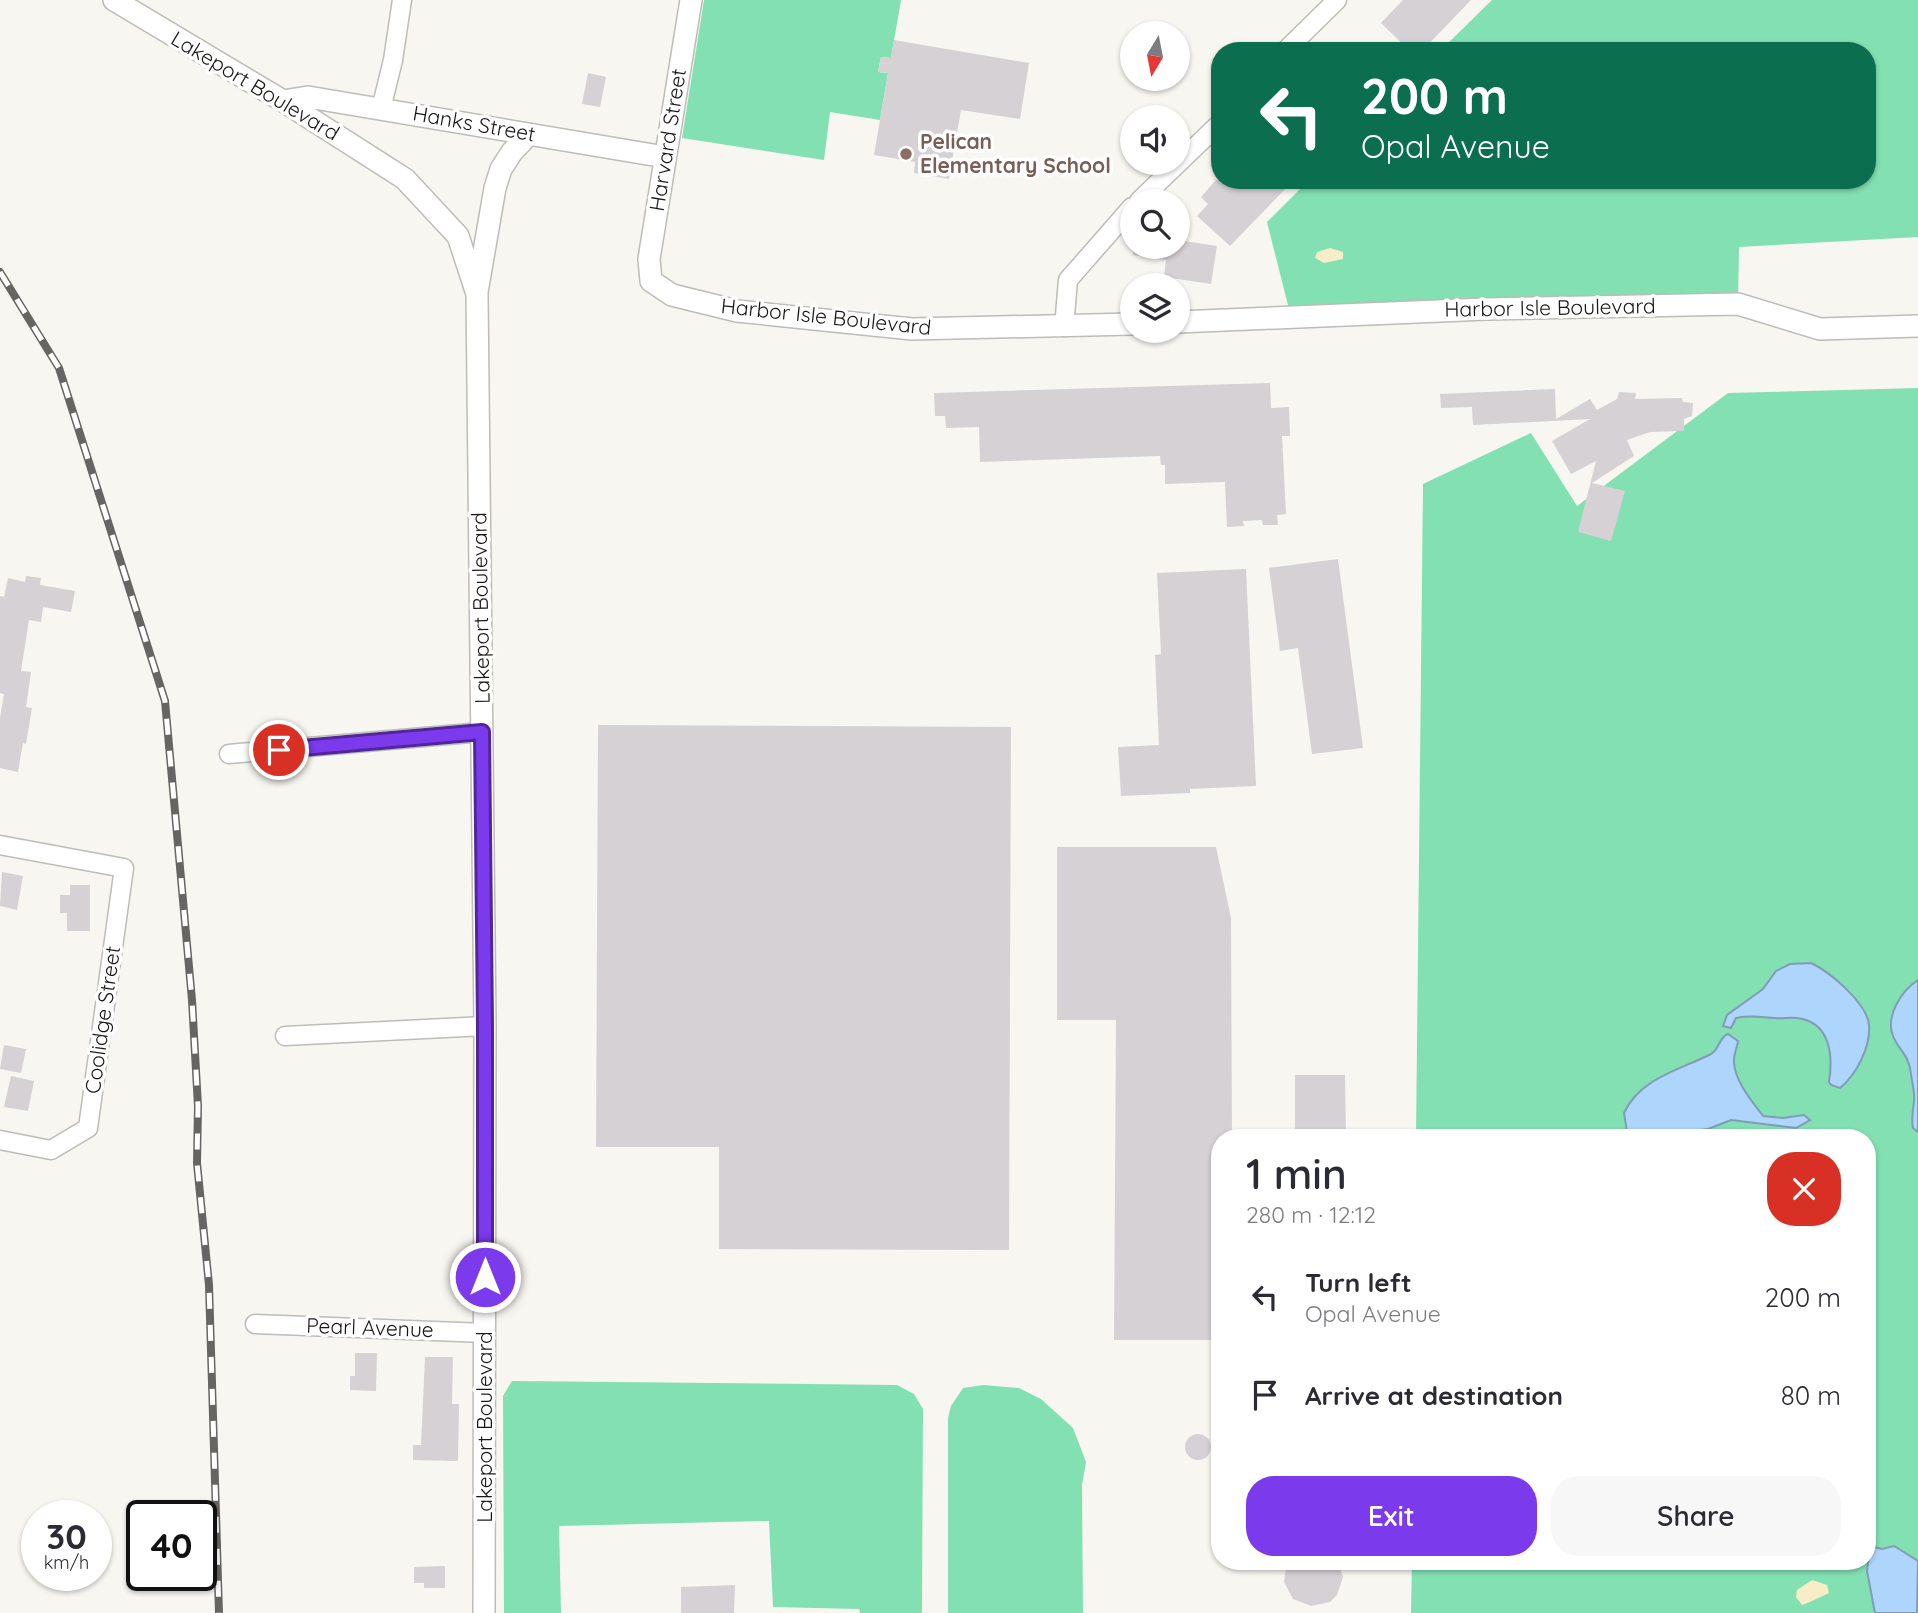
<!DOCTYPE html>
<meta charset="utf-8">
<style>
:root{--surface:#fff;--page:#f7f7f7;--text:#2b2b33;--muted:#7c7c81;--accent:#7c3aed}
body{margin:0;font-family:Quicksand,sans-serif;background:var(--page);color:var(--text);height:100vh;display:flex;flex-direction:column;font-size:26px;white-space:nowrap}
*{box-sizing:border-box;margin:0}
p{font-size:23px;color:var(--muted)}
.icon{flex:none;width:38px;height:38px;fill:none;stroke:currentColor;stroke-width:2;stroke-linecap:round;stroke-linejoin:round}
.map{position:relative;flex:1;overflow:hidden}
.details{position:absolute;left:1211px;top:1129px;width:665px;height:441px;display:flex;flex-direction:column;background:var(--surface);border-radius:28px;box-shadow:0 2px 5px #0004}
.details>*{flex:none}
.banner{position:absolute;left:1211px;top:42px;width:665px;height:147px;border-radius:28px;box-shadow:0 2px 5px #0004;background:#0b6e4f;color:#fff;overflow:hidden}
.needle{width:46px;rotate:190deg}
.fabs{position:absolute;left:1120px;top:21px;display:grid;gap:14px}
.fabs a{display:grid;place-items:center;width:70px;height:70px;border-radius:50%;background:var(--surface);box-shadow:0 2px 5px #0004;font-size:35px}
.speed{position:absolute;left:21px;top:1500px;display:flex;gap:14px;font-size:35px;font-weight:700;text-align:center}
.speed>*{display:grid;place-content:center;width:91px;height:91px;border-radius:50%;background:var(--surface);box-shadow:0 2px 5px #0004;line-height:1}
.speed small{font-size:18px;font-weight:400}
.speed .limit{border:4px solid #111;border-radius:10px;background:#fff;color:#111}
.pin{position:absolute;display:grid;place-items:center;width:60px;height:60px;color:#fff;margin:-30px;border:4px solid #fff;border-radius:50%;box-shadow:0 2px 7px #0007}
.me{position:absolute;width:77px;margin:-38px;rotate:0deg;stroke-linejoin:round;filter:drop-shadow(0 0 5px #0008)}
.turn{display:flex;align-items:center;gap:24px;height:147px;padding:0 35px;font-size:32px}
.turn .icon{width:91px;height:91px;stroke-width:2.5}
.turn b{display:block;font-size:49px;line-height:60px}
.round{display:grid;place-items:center;flex:none;width:74px;height:74px;border-radius:28px;background:var(--page)}
.headline{display:flex;align-items:center;justify-content:space-between;height:119px;padding:0 35px}
h1{font-size:42px;font-weight:600;line-height:52px}
.cta{display:flex;gap:14px;margin-top:auto;padding:14px 35px}
.cta a{flex:1;height:80px;border-radius:28px;background:var(--accent);color:#fff;font-size:28px;font-weight:600;line-height:80px;text-align:center}
.cta a+a{background:var(--page);color:var(--text)}
ul{padding:0;list-style:none}
li{display:flex;align-items:center;gap:21px;height:98px;padding:0 35px}
li div{flex:1}
li b{display:block;font-size:26px}
li em{font-style:normal}
.map>svg:first-child{display:block}
.green{fill:#82e0b2}
.sand{fill:#f7edc7}
.water{fill:#aed5fc;stroke:#819cb7;stroke-width:2}
.building{fill:#d6d1d5}
.lines{fill:none;stroke-linecap:round;stroke-linejoin:round}
.minor-casing{stroke:#bdbcb6;stroke-width:21}
.tertiary-casing{stroke:#bdbcb6;stroke-width:24}
.minor{stroke:#fff;stroke-width:18}
.tertiary{stroke:#fff;stroke-width:21}
.rail-casing{stroke:#666561;stroke-width:8}
.rail{stroke:#fff;stroke-width:5;stroke-dasharray:16;stroke-linecap:butt}
.route-casing{stroke:#51269a;stroke-width:18}
.route{stroke:#7c3aed;stroke-width:12}
.education-dot{fill:#8d6e63;stroke:#fff;stroke-width:2.5}
.labels{text-anchor:middle;stroke-width:7;stroke-linejoin:round;paint-order:stroke}
.street-label{font-size:21px;fill:#181715;stroke:#fff}
.education-label{font-size:21px;font-weight:bold;fill:#785e54;stroke:#fff;text-anchor:start}
</style>
<div class="map">
<svg width="1918" height="1613" viewBox="0 0 1918 1613">
<rect width="100%" height="100%" fill="#f8f6f0"/>
<path class="green" d="M 704,0 L 901,0 L 891,58 L 881,57 L 878,72 L 888,73 L 880,120 L 830,112 L 824,160 L 682,138 Z
M 1492,0 L 1918,0 L 1918,237 L 1739,247 L 1738,304 L 1291,317 L 1267,222 L 1309,180 L 1867,180 L 1867,51 L 1440,51 Z
M 1918,388 L 1918,1613 L 1411,1613 L 1412,1561 L 1867,1561 L 1867,1138 L 1416,1137 L 1423,484 L 1531,433 L 1577,506 L 1728,393 Z
M 512,1381 L 897,1385 L 914,1394 L 923,1409 L 922,1613 L 860,1613 L 859,1609 L 773,1607 L 769,1521 L 559,1526 L 561,1613 L 504,1613 L 503,1396 Z
M 983,1385 L 1019,1388 L 1041,1399 L 1073,1428 L 1086,1462 L 1082,1485 L 1083,1613 L 948,1613 L 948,1418 L 951,1406 L 963,1388 Z"/>
<path class="sand" d="M 1330,248 L 1343,252 L 1343,259 L 1324,263 L 1315,258 L 1317,252 Z
M 1812,1580 L 1827,1585 L 1829,1593 C 1827,1594 1804,1605 1802,1605 L 1796,1597 L 1797,1590 Z"/>
<path class="water" d="M 1811,963 C 1830,972 1867,1003 1869,1025 C 1871,1047 1856,1075 1840,1088 L 1831,1085 L 1829,1082 C 1833,1056 1831,1022 1797,1018 C 1789,1017 1782,1019 1775,1018 C 1759,1017 1752,1015 1736,1018 L 1731,1028 L 1723,1026 L 1727,1015 L 1763,989 L 1776,971 L 1790,964 Z
M 1918,980 L 1918,1132 L 1913,1128 C 1911,1118 1913,1111 1914,1101 C 1915,1092 1912,1083 1911,1074 C 1909,1054 1899,1051 1893,1036 C 1885,1016 1902,990 1918,980 Z
M 1728,1034 L 1738,1041 C 1737,1049 1733,1055 1734,1062 C 1735,1082 1752,1101 1763,1116 L 1783,1118 L 1804,1115 L 1810,1120 L 1796,1128 L 1731,1120 L 1708,1129 L 1666,1135 L 1661,1137 L 1632,1137 L 1627,1132 L 1624,1113 C 1640,1078 1680,1070 1711,1054 C 1720,1049 1718,1038 1728,1034 Z
M 1870,1546 L 1882,1549 L 1894,1546 L 1918,1561 L 1917,1613 L 1875,1613 L 1867,1571 Z"/>
<path class="building" d="M 1403,0 L 1471,0 L 1422,51 L 1410,51 L 1381,23 Z
M 894,40 L 1029,63 L 1020,119 L 961,110 L 949,179 L 914,173 L 915,162 L 874,155 L 888,73 L 878,72 L 881,57 L 891,58 Z
M 588,73 L 606,77 L 600,107 L 582,104 Z
M 1216,180 L 1294,180 L 1230,246 L 1197,216 L 1208,204 L 1201,197 Z
M 1178,240 L 1217,246 L 1211,284 L 1164,277 L 1166,260 L 1133,255 L 1134,247 L 1178,247 Z
M 1270,383 L 1271,408 L 1289,407 L 1290,436 L 1282,436 L 1286,514 L 1277,515 L 1278,525 L 1263,525 L 1262,520 L 1243,521 L 1244,526 L 1227,527 L 1225,482 L 1165,484 L 1165,465 L 1161,465 L 1160,456 L 980,462 L 979,427 L 946,428 L 945,416 L 935,416 L 934,393 Z
M 1555,389 L 1556,419 L 1590,399 L 1597,410 L 1617,399 L 1619,392 L 1636,393 L 1635,399 L 1682,398 L 1683,402 L 1693,403 L 1692,416 L 1684,419 L 1684,431 L 1650,432 L 1627,440 L 1634,456 L 1592,483 L 1625,491 L 1611,541 L 1578,532 L 1596,461 L 1571,474 L 1552,441 L 1590,419 L 1473,425 L 1472,407 L 1441,408 L 1440,394 Z
M 1338,559 L 1363,748 L 1312,754 L 1298,648 L 1280,651 L 1269,568 Z
M 1246,569 L 1256,786 L 1190,789 L 1190,793 L 1121,796 L 1118,747 L 1159,745 L 1155,655 L 1161,654 L 1157,573 Z
M 26,576 L 41,578 L 40,585 L 75,591 L 71,612 L 43,607 L 41,622 L 29,620 L 21,671 L 31,672 L 26,707 L 32,708 L 26,744 L 23,743 L 18,772 L 0,768 L 0,718 L 4,694 L 0,693 L 0,596 L 4,597 L 8,578 L 25,582 Z
M 598,725 L 1011,727 L 1009,1250 L 719,1249 L 719,1147 L 596,1147 Z
M 1057,847 L 1216,847 L 1231,918 L 1232,1138 L 1220,1138 L 1220,1340 L 1114,1340 L 1116,1020 L 1057,1020 Z
M 2,872 L 23,876 L 17,910 L 0,906 Z
M 70,885 L 90,885 L 90,931 L 67,931 L 67,913 L 60,913 L 60,895 L 70,895 Z
M 4,1045 L 26,1049 L 21,1073 L 0,1069 Z
M 1295,1075 L 1345,1075 L 1346,1138 L 1295,1138 Z
M 11,1076 L 34,1081 L 28,1111 L 4,1107 Z
M 355,1353 L 377,1353 L 376,1391 L 350,1390 L 350,1376 L 355,1376 Z
M 425,1357 L 453,1357 L 452,1404 L 459,1404 L 458,1461 L 413,1460 L 413,1445 L 421,1445 Z
M1185 1447a13 13 0 1 1 26 0a13 13 0 1 1-26 0Z
M 1287,1561 L 1338,1561 L 1343,1577 L 1337,1595 L 1330,1602 L 1311,1606 L 1293,1599 L 1284,1582 Z
M 445,1566 L 445,1588 L 424,1588 L 424,1583 L 414,1583 L 414,1567 Z
M 735,1585 L 734,1613 L 681,1613 L 681,1587 Z"/>
<g class="lines">
<g class="minor-casing">
<path id="minor" d="M 1285,51 L 1337,0
M 381,109 L 393,60 L 402,0
M 1139,201 L 1220,123
M 1064,327 L 1068,280 L 1132,207
M 229,754 L 482,732
M 0,845 L 124,868 L 88,1128 L 51,1150 L 0,1140
M 285,1036 L 485,1026
M 255,1324 L 485,1333"/>
</g>
<g class="tertiary-casing">
<path id="tertiary" d="M 114,0 L 283,101 L 405,179 L 458,236 L 477,294 L 485,1026 L 484,1613
M 691,0 L 649,259 L 651,281 L 672,295 L 737,311 L 912,329 L 1132,324
M 283,101 L 308,97 L 665,157
M 477,292 L 495,188 L 501,169 L 512,152 L 529,134
M 1178,322 L 1487,309 L 1738,304 L 1820,329 L 1918,326"/>
</g>
<use href="#minor" class="minor"/>
<use href="#tertiary" class="tertiary"/>
<g class="rail-casing">
<path id="rail" d="M 0,272 L 59,368 L 165,701 L 192,1000 L 198,1106 L 197,1163 L 209,1285 L 219,1613"/>
</g>
<use href="#rail" class="rail"/>
</g>
<g class="lines">
<g class="route-casing">
<path id="route" d="M 279,750 L 482,732 L 485,1026 L 485,1277"/>
</g>
<use href="#route" class="route"/>
</g>
<circle class="education-dot" cx="906" cy="154" r="7"/>
<g class="labels">
<g class="street-label">
<text transform="translate(255 86) rotate(31)" y="7">Lakeport Boulevard</text>
<text transform="translate(474 124) rotate(10)" y="7">Hanks Street</text>
<text transform="translate(668 140) rotate(-81)" y="7">Harvard Street</text>
<text transform="translate(1550 308) rotate(-1)" y="7">Harbor Isle Boulevard</text>
<text transform="translate(826 317) rotate(6)" y="7">Harbor Isle Boulevard</text>
<text transform="translate(481 608) rotate(-91)" y="7">Lakeport Boulevard</text>
<text transform="translate(103 1020) rotate(-82)" y="7">Coolidge Street</text>
<text transform="translate(370 1328) rotate(2)" y="7">Pearl Avenue</text>
<text transform="translate(485 1427) rotate(-90)" y="7">Lakeport Boulevard</text>
</g>
<g class="education-label">
<text x="920" y="149">Pelican<tspan x="920" dy="24">Elementary School</tspan></text>
</g>
</g>
</svg>
<div class="fabs">
<a><svg class="needle" viewBox="-14 -14 28 28"><path d="M0-13l5 13h-10z" fill="#e53935"/><path d="M0 13l5-13h-10z" fill="#7c7c81"/></svg></a>
<a><svg class="icon" aria-label="sound" viewBox="0 0 24 24"><path d="M4 9h4l5-4v14l-5-4H4zM17 9q2 3 0 6"/></svg></a>
<a><svg class="icon" aria-label="search" viewBox="0 0 24 24"><circle cx="10" cy="10" r="6"/><path d="M15 15l6 6"/></svg></a>
<a><svg class="icon" aria-label="layers" viewBox="0 0 24 24"><path d="M12 4l9 5-9 5-9-5zM3 14l9 5 9-5"/></svg></a>
</div>
<div class="speed"><div>30<small>km/h</small></div><div class="limit">40</div></div>
<div class="pin" style="left:279px;top:750px;background:#d93025"><svg class="icon" aria-label="arrive" viewBox="0 0 24 24"><path d="M6 21V4h12l-3 4 3 4H6"/></svg></div>
<svg class="me" style="left:485px;top:1277px" viewBox="-20 -20 40 40"><circle r="17" fill="#7c3aed" stroke="#fff" stroke-width="3"/><path d="M0-11L8 9 0 5-8 9z" fill="#fff"/></svg>
<div class="banner">
<div class="turn"><svg class="icon" aria-label="left" viewBox="0 0 24 24"><path d="M17 20v-9H6M10 6l-5 5 5 5"/></svg><div><b>200 m</b>Opal Avenue</div></div>
</div>
<section class="details">
<div class="headline"><div><h1>1 min</h1><p>280 m · 12:12</p></div><a class="round" style="background:#d93025;color:#fff"><svg class="icon" aria-label="close" viewBox="0 0 24 24"><path d="M6 6l12 12M18 6L6 18"/></svg></a></div>
<ul>
<li><svg class="icon" aria-label="left" viewBox="0 0 24 24"><path d="M17 20v-9H6M10 6l-5 5 5 5"/></svg><div><b>Turn left</b><p>Opal Avenue</p></div><em>200 m</em></li>
<li><svg class="icon" aria-label="arrive" viewBox="0 0 24 24"><path d="M6 21V4h12l-3 4 3 4H6"/></svg><div><b>Arrive at destination</b></div><em>80 m</em></li>
</ul>
<div class="cta"><a>Exit</a><a>Share</a></div>
</section>
</div>
